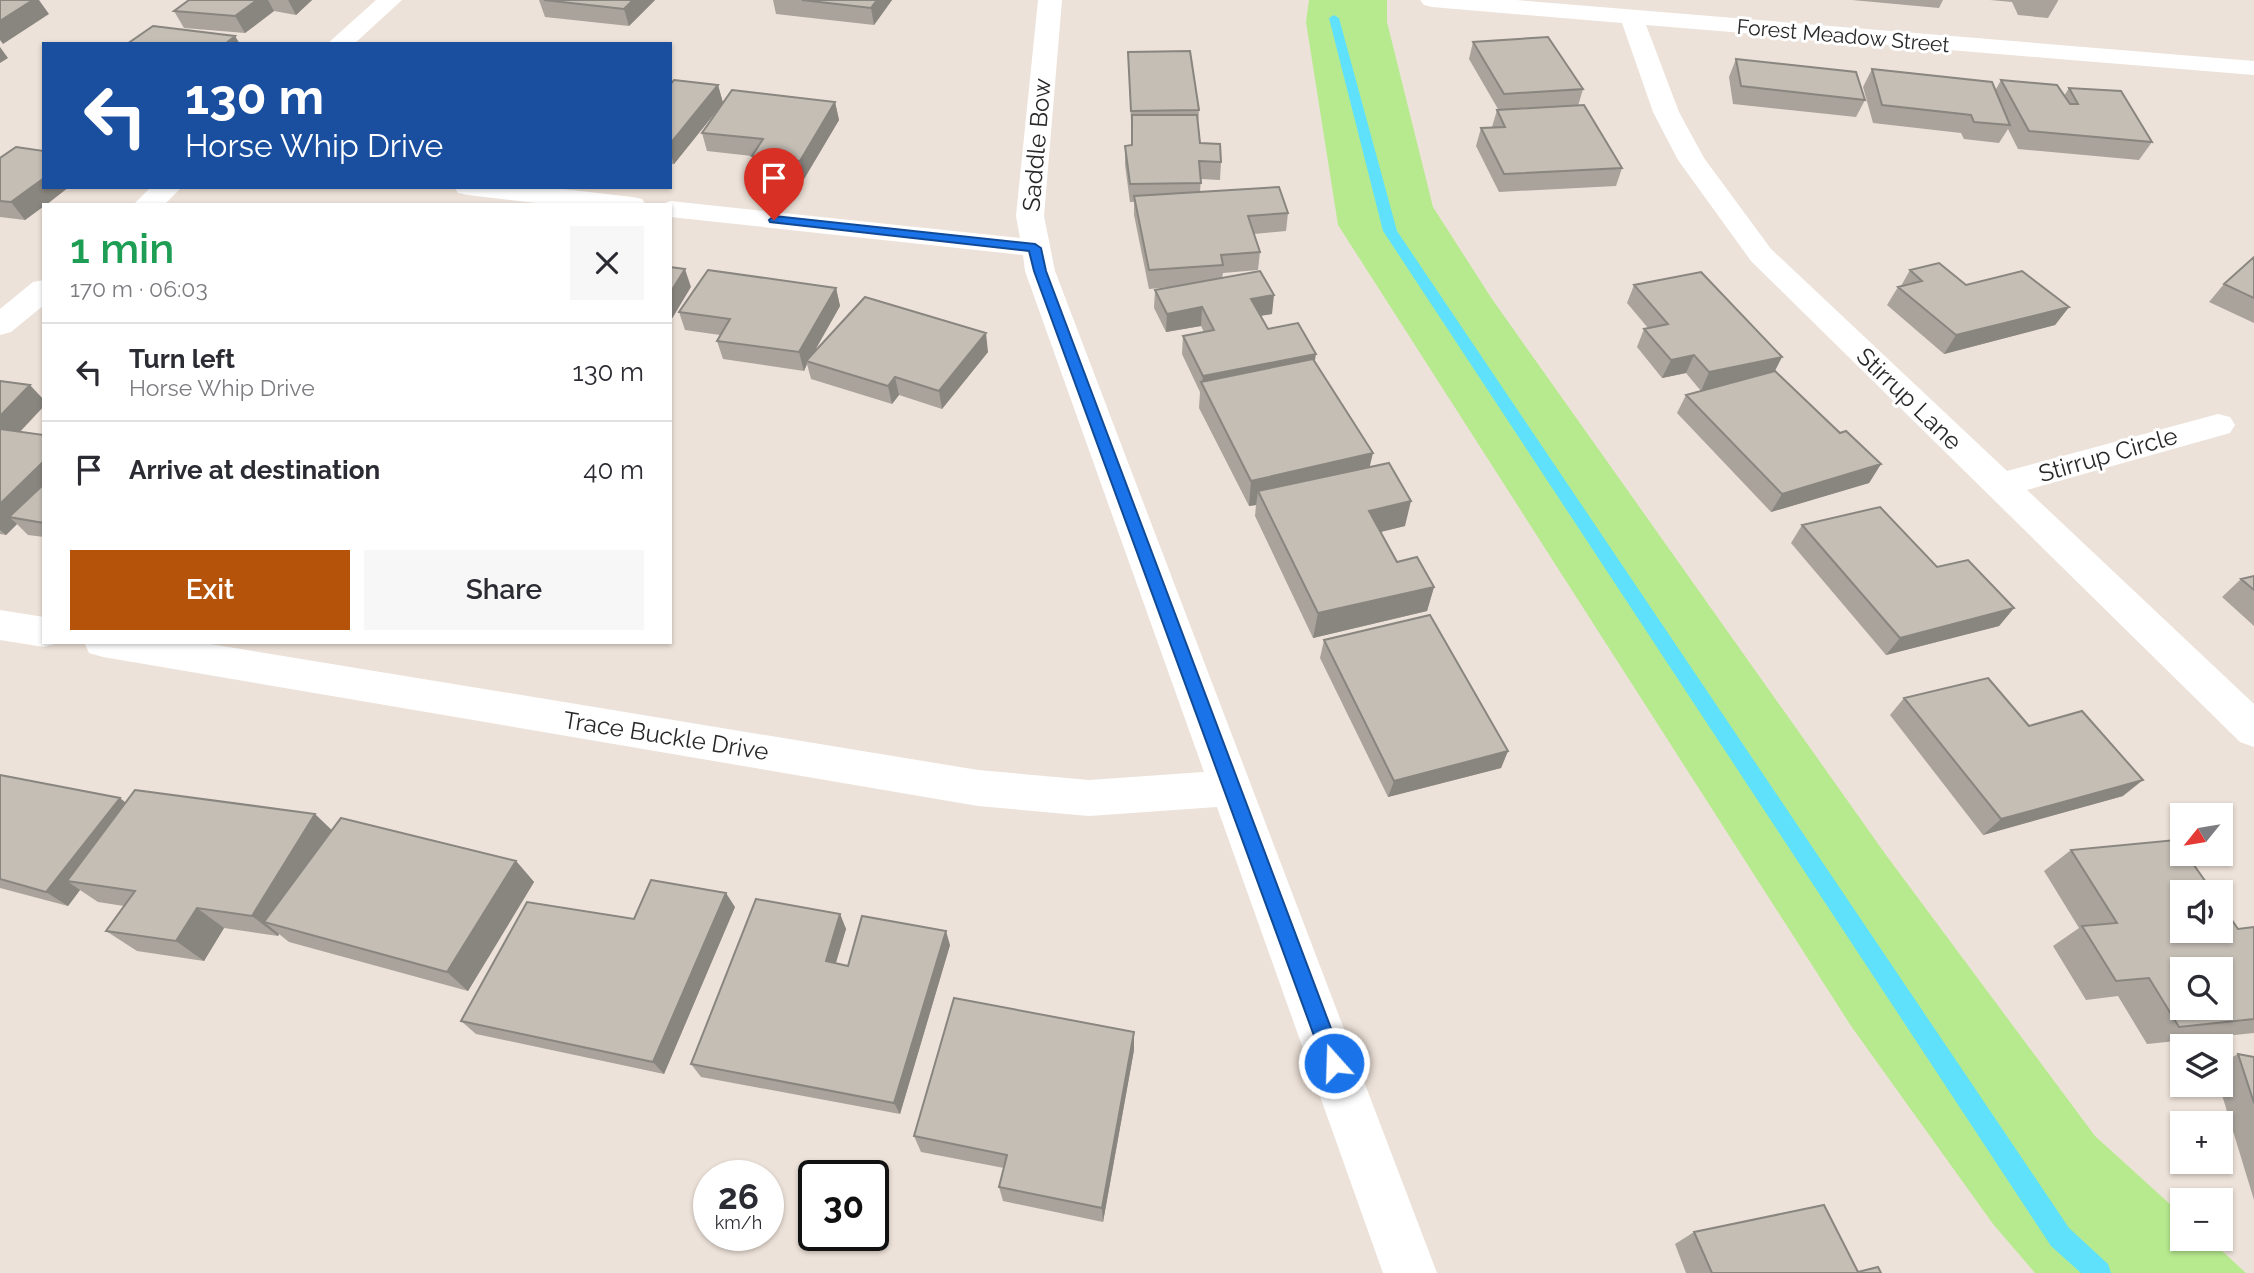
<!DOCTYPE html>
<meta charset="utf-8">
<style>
:root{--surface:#fff;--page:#f7f7f7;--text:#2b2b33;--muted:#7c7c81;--line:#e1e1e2;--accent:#b45309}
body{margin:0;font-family:Raleway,sans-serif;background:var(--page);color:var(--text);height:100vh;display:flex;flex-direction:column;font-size:26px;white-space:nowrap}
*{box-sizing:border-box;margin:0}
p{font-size:23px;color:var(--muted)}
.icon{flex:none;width:38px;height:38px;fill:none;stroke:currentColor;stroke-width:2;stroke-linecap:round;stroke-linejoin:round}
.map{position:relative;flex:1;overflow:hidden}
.panel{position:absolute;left:42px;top:203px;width:630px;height:441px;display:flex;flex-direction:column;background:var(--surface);border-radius:0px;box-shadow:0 2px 5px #0004}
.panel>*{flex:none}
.hud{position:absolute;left:42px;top:42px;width:630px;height:147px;border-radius:0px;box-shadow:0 2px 5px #0004;background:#1a4fa0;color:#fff;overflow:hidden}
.needle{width:46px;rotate:240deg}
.controls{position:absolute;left:2170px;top:803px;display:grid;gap:14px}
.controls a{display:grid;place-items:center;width:63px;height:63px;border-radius:0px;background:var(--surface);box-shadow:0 2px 5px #0004;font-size:35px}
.speed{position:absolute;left:693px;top:1160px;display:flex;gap:14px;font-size:35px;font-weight:700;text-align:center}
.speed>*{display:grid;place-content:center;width:91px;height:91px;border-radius:50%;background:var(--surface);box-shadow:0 2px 5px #0004;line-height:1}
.speed small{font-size:18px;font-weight:400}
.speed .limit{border:4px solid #111;border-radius:10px;background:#fff;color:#111}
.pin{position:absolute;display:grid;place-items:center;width:60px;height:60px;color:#fff;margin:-72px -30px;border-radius:50% 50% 50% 0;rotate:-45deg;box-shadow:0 0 7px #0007}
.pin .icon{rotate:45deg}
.me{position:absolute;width:77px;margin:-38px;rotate:340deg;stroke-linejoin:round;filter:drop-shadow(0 0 5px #0008)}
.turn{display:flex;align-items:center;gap:24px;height:147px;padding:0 28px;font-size:32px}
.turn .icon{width:91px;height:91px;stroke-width:2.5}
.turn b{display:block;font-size:49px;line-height:60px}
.round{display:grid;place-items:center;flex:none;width:74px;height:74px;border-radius:0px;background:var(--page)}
.summary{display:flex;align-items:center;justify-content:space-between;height:119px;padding:0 28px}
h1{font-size:42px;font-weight:600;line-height:52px;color:#1e9e55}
.action{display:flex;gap:14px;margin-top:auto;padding:14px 28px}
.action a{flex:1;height:80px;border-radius:0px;background:var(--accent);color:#fff;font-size:28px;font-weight:600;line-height:80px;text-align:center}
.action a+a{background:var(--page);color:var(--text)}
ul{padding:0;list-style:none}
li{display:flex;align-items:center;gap:21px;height:98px;padding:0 28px;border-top:2px solid var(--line)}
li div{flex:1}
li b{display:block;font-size:26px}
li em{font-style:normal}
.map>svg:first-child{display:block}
.green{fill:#b7ea8f}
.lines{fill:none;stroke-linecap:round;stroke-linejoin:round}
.stream{fill:#60e1fb;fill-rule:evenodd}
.minor{fill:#fff;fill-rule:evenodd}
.wall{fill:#a9a39c}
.shaded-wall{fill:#89857f}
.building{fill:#c4beb5;stroke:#89857f;stroke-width:2;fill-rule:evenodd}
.route{fill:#1a73e8;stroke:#114b97;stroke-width:2}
.labels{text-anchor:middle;stroke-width:6;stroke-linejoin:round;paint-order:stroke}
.far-street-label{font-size:21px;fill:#292929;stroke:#fff}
.street-label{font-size:24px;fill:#292929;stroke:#fff}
</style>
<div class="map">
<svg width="2254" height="1273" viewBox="0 0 2254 1273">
<rect width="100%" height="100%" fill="#ede2d9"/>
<path class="green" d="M 1309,0 L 1387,0 L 1387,22 L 1433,207 L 1492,299 L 1886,855 L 2095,1136 L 2182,1215 L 2182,1239 L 2209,1239 L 2246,1273 L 2035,1273 L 1993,1224 L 1851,1026 L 1338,225 L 1306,22 Z"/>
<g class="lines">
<path class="stream" d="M 1334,15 L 1339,18 L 1397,231 L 2069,1228 L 2108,1264 L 2111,1273 L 2081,1273 L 2051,1246 L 1383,231 L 1329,18 Z"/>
<path class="minor" d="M 376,0 L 402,0 L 354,44 L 327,44 Z
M 1038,0 L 1062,0 L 1044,216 L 1055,271 L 1437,1273 L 1383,1273 L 1217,807 L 1089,816 L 978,806 L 103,657 L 89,653 L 84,642 L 198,642 L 978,770 L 1089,780 L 1204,772 L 1025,271 L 1023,255 L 670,217 L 670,205 L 659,205 L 670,201 L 1020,238 L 1016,216 Z
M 1420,0 L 1516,0 L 2254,61 L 2254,75 L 1646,25 L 1679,112 L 1704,158 L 1771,249 L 2007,471 L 2218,414 L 2230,417 L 2235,425 L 2230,433 L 2027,490 L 2254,704 L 2254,747 L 2240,742 L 1751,261 L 1678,160 L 1653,112 L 1622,23 L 1432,7 L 1424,5 Z
M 151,187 L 182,187 L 164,205 L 133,205 Z
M 454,187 L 546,187 L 632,197 L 642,199 L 646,205 L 554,205 L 468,195 L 458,193 Z
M 44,280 L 44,305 L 11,332 L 0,335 L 0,309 L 33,282 Z
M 0,610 L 44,617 L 44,642 L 58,643 L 44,647 L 0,640 Z"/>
</g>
<path class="wall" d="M 189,0 L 312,0 L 296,15 L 274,11 L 245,33 L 184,28 L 174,11 Z
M 539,0 L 655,0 L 629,26 L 545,17 Z
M 773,0 L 892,0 L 874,25 L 776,14 Z
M 1852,0 L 1943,0 L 1939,8 Z
M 1990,0 L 2058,0 L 2058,1 L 2048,18 L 2018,15 L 2012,2 Z
M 1473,42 L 1583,89 L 1578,106 L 1622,168 L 1616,186 L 1499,192 L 1476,146 L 1481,128 L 1492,127 L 1497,110 L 1498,109 L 1469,59 Z
M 1128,52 L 1199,110 L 1198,124 L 1200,143 L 1221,162 L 1220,180 L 1201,179 L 1200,192 L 1288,213 L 1286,231 L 1254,234 L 1260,252 L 1258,270 L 1223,273 L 1222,278 L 1272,314 L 1261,316 L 1268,329 L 1315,361 L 1370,467 L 1405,526 L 1381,532 L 1397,562 L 1434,587 L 1427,611 L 1313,638 L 1255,516 L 1256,505 L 1249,506 L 1199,408 L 1200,392 L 1182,354 L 1183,336 L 1204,332 L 1201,326 L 1166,332 L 1154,308 L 1155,290 L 1171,287 L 1149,289 L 1134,215 L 1134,202 L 1130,202 L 1125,165 L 1125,146 L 1132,145 Z
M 1736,59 L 1865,100 L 1856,117 L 1733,104 L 1729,77 Z
M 1872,69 L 1995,91 L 2001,80 L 2064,96 L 2069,88 L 2152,142 L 2139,160 L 2018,149 L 2008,129 L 1999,143 L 1964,139 L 1961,133 L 1873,123 L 1863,87 Z
M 670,85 L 718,85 L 723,103 L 674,164 L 670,164 Z
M 835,102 L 839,120 L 804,179 L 756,174 L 752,156 L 707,151 L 702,133 Z
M 0,158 L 44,205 L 44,206 L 25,220 L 0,217 Z
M 2254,257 L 2254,323 L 2209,302 L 2224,284 Z
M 1910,270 L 1966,285 L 2069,307 L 2055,325 L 1944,354 L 1887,305 L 1898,287 L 1901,286 Z
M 1634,285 L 1782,357 L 1775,371 L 1840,433 L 1881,464 L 1869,483 L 1771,512 L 1677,413 L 1686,395 L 1701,391 L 1686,373 L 1662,378 L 1637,347 L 1644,329 L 1648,328 L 1627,303 Z
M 836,288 L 840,306 L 814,352 L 988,352 L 942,409 L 899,395 L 892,404 L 811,379 L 807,364 L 804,371 L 723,359 L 717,341 L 720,335 L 685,330 L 679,312 Z
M 0,381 L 44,400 L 44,406 L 20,432 L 44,435 L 44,537 L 28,535 L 17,524 L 6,535 L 0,534 Z
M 1802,525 L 1937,567 L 2014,608 L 1999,626 L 1886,655 L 1791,543 Z
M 2254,576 L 2254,626 L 2222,597 L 2241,579 Z
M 1324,640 L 1508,751 L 1501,768 L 1388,797 L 1320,658 Z
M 1904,698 L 2029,726 L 2123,796 L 1983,835 L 1890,715 Z
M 0,775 L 126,803 L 331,830 L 516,861 L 534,882 L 468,991 L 289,942 L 279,934 L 278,936 L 224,928 L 204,961 L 137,951 L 106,931 L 124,906 L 98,902 L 80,890 L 68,906 L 0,888 Z
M 2071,850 L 2238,929 L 2254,927 L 2254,1033 L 2147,1044 L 2118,996 L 2086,1000 L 2053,946 L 2079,928 L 2044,871 Z
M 735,907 L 664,1074 L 476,1034 L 461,1021 L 634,919 Z
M 840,914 L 846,929 L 836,963 L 848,966 L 950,945 L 900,1114 L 701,1077 L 691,1064 Z
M 1134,1050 L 1103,1222 L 1003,1201 L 999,1187 L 1004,1168 L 921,1152 L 914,1136 Z
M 2238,1054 L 2254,1057 L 2254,1200 L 2219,1085 L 2221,1085 L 2221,1063 Z
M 1694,1232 L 1858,1272 L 1881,1273 L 1686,1273 L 1675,1244 Z"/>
<path class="shaded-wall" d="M 33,0 L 39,0 L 49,14 L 3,44 L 0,40 L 0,21 Z
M 257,0 L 268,0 L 274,11 L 245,33 L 235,16 Z
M 288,0 L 312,0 L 296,15 Z
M 633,0 L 655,0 L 629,26 L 624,9 Z
M 877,0 L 892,0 L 874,25 L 871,8 Z
M 235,36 L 240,44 L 225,44 Z
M 0,47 L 8,58 L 0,63 Z
M 718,85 L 723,103 L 674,164 L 670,151 L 670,144 Z
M 835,102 L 839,120 L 804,179 L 800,161 Z
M 44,178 L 44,187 L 69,187 L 46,205 L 44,205 L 44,206 L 25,220 L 11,202 Z
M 685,269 L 691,287 L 670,322 L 670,293 Z
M 836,288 L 840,306 L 809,361 L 806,361 L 807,364 L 804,371 L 799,352 Z
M 1274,295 L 1272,314 L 1250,317 L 1251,299 Z
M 1202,307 L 1201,326 L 1166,332 L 1167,314 Z
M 2069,307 L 2055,325 L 1944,354 L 1956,335 Z
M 986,333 L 988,352 L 942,409 L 939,391 Z
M 1316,354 L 1313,372 L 1202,384 L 1203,376 Z
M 1694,355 L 1686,373 L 1662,378 L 1671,360 Z
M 1782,357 L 1772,376 L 1701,391 L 1709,372 Z
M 895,377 L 899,395 L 892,404 L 888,386 Z
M 30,385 L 44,400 L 44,406 L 6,446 L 0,439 L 0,416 Z
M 1373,453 L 1367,478 L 1258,491 L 1256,505 L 1249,506 L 1251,481 Z
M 44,461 L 44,497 L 9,517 L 17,524 L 6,535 L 0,530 L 0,504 Z
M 1881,464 L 1869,483 L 1771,512 L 1782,494 Z
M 1411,501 L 1405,526 L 1363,536 L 1369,511 Z
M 1434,587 L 1427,611 L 1313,638 L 1318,613 Z
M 2014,608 L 1999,626 L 1886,655 L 1900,638 Z
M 1508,751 L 1501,768 L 1388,797 L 1394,781 Z
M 2143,780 L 2123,796 L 1983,835 L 2001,819 Z
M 120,798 L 140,814 L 67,881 L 80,890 L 68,906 L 46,892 Z
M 315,814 L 338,836 L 264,922 L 279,934 L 278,936 L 252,916 Z
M 516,861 L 534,882 L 468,991 L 447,972 Z
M 726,893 L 735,907 L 664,1074 L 653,1062 Z
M 197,908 L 224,928 L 204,961 L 176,941 Z
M 840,914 L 846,929 L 832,975 L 826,961 Z
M 946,931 L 950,945 L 900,1114 L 894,1103 Z
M 1134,1032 L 1134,1050 L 1103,1222 L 1102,1208 Z"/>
<path class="building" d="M 0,0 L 33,0 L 0,21 Z
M 189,0 L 257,0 L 235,16 L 174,11 Z
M 544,0 L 633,0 L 624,9 Z
M 802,0 L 877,0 L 871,8 Z
M 153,26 L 235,36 L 225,44 L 127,44 Z
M 1548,37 L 1583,89 L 1504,94 L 1473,42 Z
M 1190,51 L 1199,110 L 1131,111 L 1128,52 Z
M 1736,59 L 1856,72 L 1865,100 L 1741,86 Z
M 1872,69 L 1992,82 L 2010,125 L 1974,122 L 1971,115 L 1882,105 Z
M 674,80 L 718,85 L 670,144 L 670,85 Z
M 2001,80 L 2057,85 L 2070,104 L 2078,104 L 2069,88 L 2121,91 L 2152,142 L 2029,131 Z
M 732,90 L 835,102 L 800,161 L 752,156 L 763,139 L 702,133 Z
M 1584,105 L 1622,168 L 1504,174 L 1481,128 L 1505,127 L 1497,110 Z
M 1132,115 L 1197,115 L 1200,143 L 1220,144 L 1221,162 L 1199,161 L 1201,183 L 1130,184 L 1125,146 L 1132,145 Z
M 16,147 L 44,151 L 44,178 L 11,202 L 0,201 L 0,158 Z
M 1279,187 L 1288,213 L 1248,216 L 1260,252 L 1221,255 L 1223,265 L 1149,270 L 1134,196 Z
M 2254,257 L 2254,298 L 2224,284 Z
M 1939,263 L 1966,285 L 2022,271 L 2069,307 L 1956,335 L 1898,287 L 1922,281 L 1910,270 Z
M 670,267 L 685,269 L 670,293 Z
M 708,270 L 836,288 L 799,352 L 717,341 L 730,319 L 679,312 Z
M 1260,271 L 1274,295 L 1251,299 L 1268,329 L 1298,323 L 1316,354 L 1203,376 L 1183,336 L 1214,330 L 1202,307 L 1167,314 L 1155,290 Z
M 1701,272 L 1782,357 L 1709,372 L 1694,355 L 1671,360 L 1644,329 L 1668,324 L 1634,285 Z
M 865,297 L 986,333 L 939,391 L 895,377 L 888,386 L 806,361 Z
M 1313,359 L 1373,453 L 1251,481 L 1201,382 Z
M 1775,371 L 1840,433 L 1846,431 L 1881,464 L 1782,494 L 1686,395 Z
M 0,381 L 30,385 L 0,416 Z
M 0,429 L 44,435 L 44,461 L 0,504 Z
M 1389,463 L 1411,501 L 1369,511 L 1397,562 L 1417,557 L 1434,587 L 1318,613 L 1258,491 Z
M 44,484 L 44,523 L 9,517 Z
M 1880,507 L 1937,567 L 1968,560 L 2014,608 L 1900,638 L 1802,525 Z
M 2254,576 L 2254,590 L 2241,579 Z
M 1430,615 L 1508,751 L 1394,781 L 1324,640 Z
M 1988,678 L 2029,726 L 2082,711 L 2143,780 L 2001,819 L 1904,698 Z
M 0,775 L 120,798 L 46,892 L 0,879 Z
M 135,790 L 315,814 L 252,916 L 197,908 L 176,941 L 106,931 L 135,891 L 67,881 Z
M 341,818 L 516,861 L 447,972 L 264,922 Z
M 2176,840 L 2182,849 L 2182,854 L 2186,854 L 2213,892 L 2182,892 L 2182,931 L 2221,931 L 2221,904 L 2238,929 L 2254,927 L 2254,1019 L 2179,1027 L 2149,978 L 2116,981 L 2082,926 L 2117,923 L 2071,850 ZM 2182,970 L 2221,970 L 2221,1008 L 2182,1008 Z
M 651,880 L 726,893 L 653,1062 L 461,1021 L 527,902 L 634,919 Z
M 756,899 L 840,914 L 826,961 L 848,966 L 862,916 L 946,931 L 894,1103 L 691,1064 Z
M 954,998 L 1134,1032 L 1102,1208 L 999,1187 L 1007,1155 L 914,1136 Z
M 2238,1054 L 2254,1057 L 2254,1103 Z
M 1824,1205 L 1858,1272 L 1878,1267 L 1881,1273 L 1712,1273 L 1694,1232 Z"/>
<path class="route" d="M 774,216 L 1035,244 L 1041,248 L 1046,271 L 1344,1063 L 1341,1070 L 1334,1073 L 1327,1070 L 1324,1063 L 1034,271 L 1029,251 L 770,222 L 769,220 Z"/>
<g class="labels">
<g class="far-street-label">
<text transform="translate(1843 36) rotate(5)" y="7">Forest Meadow Street</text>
</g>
<g class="street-label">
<text transform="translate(1037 145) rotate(-85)" y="8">Saddle Bow</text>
<text transform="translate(1909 399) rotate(44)" y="8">Stirrup Lane</text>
<text transform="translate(2108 455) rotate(-16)" y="8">Stirrup Circle</text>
<text transform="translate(666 736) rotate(9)" y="8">Trace Buckle Drive</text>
</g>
</g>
</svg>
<div class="controls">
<a><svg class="needle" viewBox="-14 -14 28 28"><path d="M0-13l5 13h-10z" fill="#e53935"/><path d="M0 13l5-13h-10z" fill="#7c7c81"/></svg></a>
<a><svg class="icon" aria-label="sound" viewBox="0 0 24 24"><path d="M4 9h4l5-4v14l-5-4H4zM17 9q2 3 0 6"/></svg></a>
<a><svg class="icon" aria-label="search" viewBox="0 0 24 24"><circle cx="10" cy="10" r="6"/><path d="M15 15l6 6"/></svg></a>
<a><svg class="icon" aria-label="layers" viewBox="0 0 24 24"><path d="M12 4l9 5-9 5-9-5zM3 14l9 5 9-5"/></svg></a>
<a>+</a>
<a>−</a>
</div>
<div class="speed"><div>26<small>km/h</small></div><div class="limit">30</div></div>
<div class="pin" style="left:774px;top:220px;background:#d93025"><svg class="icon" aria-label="arrive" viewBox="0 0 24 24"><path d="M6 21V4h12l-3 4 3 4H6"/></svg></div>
<svg class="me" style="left:1334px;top:1063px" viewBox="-20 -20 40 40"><circle r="17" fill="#1a73e8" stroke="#fff" stroke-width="3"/><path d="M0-11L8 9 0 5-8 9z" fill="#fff"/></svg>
<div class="hud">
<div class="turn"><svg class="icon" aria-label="left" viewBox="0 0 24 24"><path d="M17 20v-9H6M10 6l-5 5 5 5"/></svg><div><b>130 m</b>Horse Whip Drive</div></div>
</div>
<section class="panel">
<div class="summary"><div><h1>1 min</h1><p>170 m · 06:03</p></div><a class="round"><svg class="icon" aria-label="close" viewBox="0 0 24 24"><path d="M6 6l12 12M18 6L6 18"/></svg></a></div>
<ul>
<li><svg class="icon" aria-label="left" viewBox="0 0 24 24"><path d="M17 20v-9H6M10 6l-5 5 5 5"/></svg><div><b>Turn left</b><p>Horse Whip Drive</p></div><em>130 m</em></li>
<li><svg class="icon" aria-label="arrive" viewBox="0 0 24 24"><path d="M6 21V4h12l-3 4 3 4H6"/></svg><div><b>Arrive at destination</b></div><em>40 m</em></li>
</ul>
<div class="action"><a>Exit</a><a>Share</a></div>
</section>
</div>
